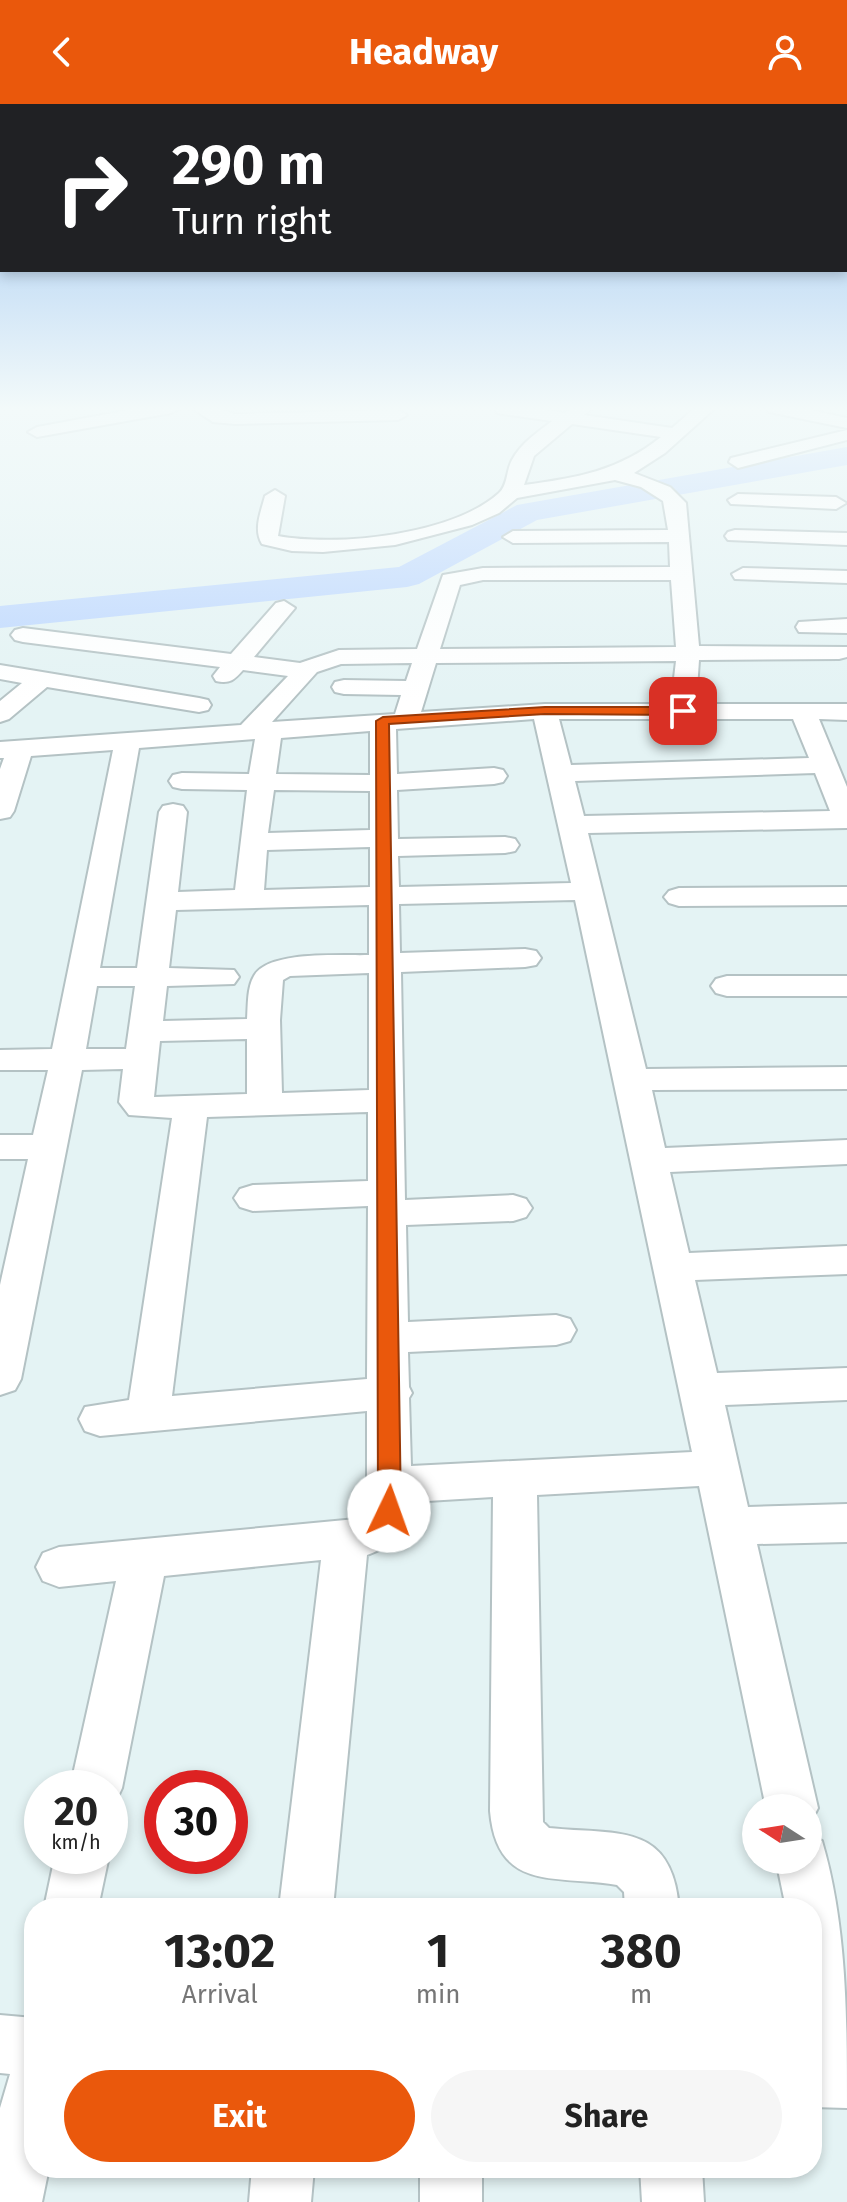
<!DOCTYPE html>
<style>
:root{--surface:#fff;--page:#f6f6f6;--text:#222;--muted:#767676;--accent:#ea580c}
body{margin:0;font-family:"Fira Sans",sans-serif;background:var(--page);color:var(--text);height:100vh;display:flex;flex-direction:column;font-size:30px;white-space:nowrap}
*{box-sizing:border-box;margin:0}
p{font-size:26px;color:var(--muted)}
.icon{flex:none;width:44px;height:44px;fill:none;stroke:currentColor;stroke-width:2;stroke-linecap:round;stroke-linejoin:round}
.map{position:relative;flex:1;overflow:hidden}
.panel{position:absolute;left:24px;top:1794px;width:798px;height:280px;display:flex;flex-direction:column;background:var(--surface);border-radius:32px;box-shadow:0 4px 12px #0003}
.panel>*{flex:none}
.top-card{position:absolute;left:0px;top:0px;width:848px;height:168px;box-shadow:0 4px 12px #0003;background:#202124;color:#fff;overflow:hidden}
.needle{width:52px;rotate:282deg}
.controls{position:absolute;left:742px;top:1690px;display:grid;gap:16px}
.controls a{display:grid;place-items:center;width:80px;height:80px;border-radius:50%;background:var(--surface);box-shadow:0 4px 12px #0003;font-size:40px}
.speed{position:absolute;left:24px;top:1666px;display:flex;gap:16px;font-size:40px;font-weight:700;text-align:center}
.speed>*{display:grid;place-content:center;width:104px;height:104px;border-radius:50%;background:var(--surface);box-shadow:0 4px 12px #0003;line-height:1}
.speed small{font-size:20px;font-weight:400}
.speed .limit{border:12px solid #d22;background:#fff;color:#111}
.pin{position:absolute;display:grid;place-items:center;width:68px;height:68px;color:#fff;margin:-34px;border-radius:16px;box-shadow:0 4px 12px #0006}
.me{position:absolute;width:88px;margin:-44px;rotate:3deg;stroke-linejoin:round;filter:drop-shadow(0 0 6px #0008)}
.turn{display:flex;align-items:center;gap:28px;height:168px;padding:0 40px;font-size:36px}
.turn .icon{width:104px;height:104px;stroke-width:2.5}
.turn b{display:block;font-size:56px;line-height:68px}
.eta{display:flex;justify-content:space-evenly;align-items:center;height:136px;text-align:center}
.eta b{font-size:48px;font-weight:700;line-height:56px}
.button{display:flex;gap:16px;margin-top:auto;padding:16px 40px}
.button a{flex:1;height:92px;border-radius:48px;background:var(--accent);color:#fff;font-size:32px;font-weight:700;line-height:92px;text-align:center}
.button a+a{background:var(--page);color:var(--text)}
header{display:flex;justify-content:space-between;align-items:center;height:104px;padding:0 40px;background:var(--accent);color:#fff;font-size:36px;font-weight:700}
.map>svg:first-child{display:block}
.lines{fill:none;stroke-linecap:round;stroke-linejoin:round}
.river{fill:#bdd7ff;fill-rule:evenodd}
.street-casing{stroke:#b4c2c4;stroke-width:4}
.street{fill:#fff;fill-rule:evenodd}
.route{fill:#ea580c;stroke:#983908;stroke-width:2}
</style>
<header><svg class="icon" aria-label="back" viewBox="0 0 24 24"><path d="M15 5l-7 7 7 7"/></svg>Headway<svg class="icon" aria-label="person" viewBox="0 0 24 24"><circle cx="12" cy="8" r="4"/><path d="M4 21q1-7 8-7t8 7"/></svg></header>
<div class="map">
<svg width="847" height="2098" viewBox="0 0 847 2098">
<rect width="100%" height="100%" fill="#e4f3f4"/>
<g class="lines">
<path class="river" d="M 847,343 L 847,361 L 537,416 L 419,480 L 407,483 L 0,524 L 0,502 L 399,463 L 517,401 Z"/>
<g class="street-casing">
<path id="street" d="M 140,304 L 180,304 L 171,309 L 37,333 L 28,328 L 37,323 Z
M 192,304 L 214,304 L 235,310 L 398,306 L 407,311 L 398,316 L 235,320 L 213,318 Z
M 495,304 L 534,304 L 565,309 L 572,304 L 592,304 L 584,311 L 672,324 L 695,304 L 715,304 L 665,349 L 634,369 L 670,383 L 686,399 L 699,542 L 847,543 L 847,553 L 839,555 L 699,556 L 696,600 L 847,600 L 847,616 L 819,615 L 847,683 L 847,724 L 588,729 L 646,965 L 847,963 L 847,985 L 652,986 L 665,1044 L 847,1036 L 847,1060 L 670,1068 L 689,1149 L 847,1142 L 847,1170 L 695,1176 L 717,1269 L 847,1264 L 847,1296 L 725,1301 L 748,1403 L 847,1400 L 847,1438 L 757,1440 L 818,1704 L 808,1723 L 808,1704 L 766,1704 L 699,1382 L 537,1391 L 543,1718 L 549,1724 C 616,1731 672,1717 679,1804 L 625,1804 L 624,1788 L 617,1781 C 558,1770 497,1790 490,1707 L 493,1393 L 411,1398 C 412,1425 390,1443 367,1451 L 333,1804 L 279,1804 L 321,1456 L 164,1472 L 122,1684 L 114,1701 L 110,1703 L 110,1684 L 70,1684 L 116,1477 L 59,1483 L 43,1477 L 36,1463 L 43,1449 L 59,1443 L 356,1415 L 367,1404 L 367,1307 L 100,1332 L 85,1327 L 79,1315 L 85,1303 L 129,1296 L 172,1014 L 129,1011 L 119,998 L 123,965 L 82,966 L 21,1275 L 15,1286 L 0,1291 L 0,1181 L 28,1055 L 0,1055 L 0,1031 L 33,1031 L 48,966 L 0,966 L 0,946 L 52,945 L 113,646 L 31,652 L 14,707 L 10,713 L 0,715 L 0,665 L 4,654 L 0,654 L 0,638 L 241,621 L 288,572 L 243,566 C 234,576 230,580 216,577 L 213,572 L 220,563 L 23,538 L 15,536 L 11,531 L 15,526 L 23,524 L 231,550 L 276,499 L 284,497 L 295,504 L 254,553 L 300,559 L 339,546 L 417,545 L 443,471 L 483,464 L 670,463 L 669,438 L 513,439 L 503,433 L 513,427 L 668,426 L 663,397 L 641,383 L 615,376 L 517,394 L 499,409 L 472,421 L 395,441 L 323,448 L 292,447 L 262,440 C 253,425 261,408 265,392 L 275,386 L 285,392 L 278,432 C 338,443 452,431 499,389 C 508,381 506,367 512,356 C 521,339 538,328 552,317 L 503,310 L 497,309 ZM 572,320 L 661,333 C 619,367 576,374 524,381 L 534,352 ZM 483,476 L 671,476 L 676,543 L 440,545 L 460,481 ZM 676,557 L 671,600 L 545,600 L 421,608 L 436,559 ZM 412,559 L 406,577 L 344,576 L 335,578 L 332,583 L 335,588 L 344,590 L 401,591 L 395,610 L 272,618 L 317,568 L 341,560 ZM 534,615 L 571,779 L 399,783 L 398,752 L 505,749 L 515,747 L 519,741 L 515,735 L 505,733 L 398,735 L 397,686 L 494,680 L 503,678 L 507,672 L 503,666 L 494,664 L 397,670 L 396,625 ZM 559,615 L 793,615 L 809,654 L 571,661 ZM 370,627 L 370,671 L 276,670 L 281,634 ZM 255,635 L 249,670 L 182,669 L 173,671 L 169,677 L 173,683 L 182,685 L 247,686 L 235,786 L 178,788 L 187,708 L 183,702 L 173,700 L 163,702 L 159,708 L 137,864 L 100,864 L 139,644 ZM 815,669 L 830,707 L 584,712 L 575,677 ZM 274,686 L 370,687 L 370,726 L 268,729 ZM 370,743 L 370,783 L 264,786 L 267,746 ZM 575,796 L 692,1348 L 411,1362 L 409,1294 L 412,1289 L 409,1283 L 408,1248 L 556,1241 L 570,1237 L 576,1226 L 570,1215 L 556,1211 L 408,1218 L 406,1121 L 513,1117 L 526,1113 L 532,1104 L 526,1095 L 513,1091 L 405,1096 L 401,868 L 525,863 L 536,861 L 541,854 L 536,847 L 525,845 L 400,849 L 399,800 ZM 369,801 L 369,851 C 342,852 268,846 254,872 C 247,884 248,901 247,915 L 163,917 L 167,882 L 234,880 L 239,873 L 234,866 L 169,864 L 176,806 ZM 369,869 L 369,986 L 282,989 L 280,916 L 283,876 L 290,872 ZM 97,882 L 135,882 L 126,945 L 86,945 ZM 247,935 L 247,990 L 154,993 L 160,937 ZM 368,1008 L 368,1077 L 253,1081 L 240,1085 L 234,1094 L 240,1103 L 253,1107 L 368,1102 L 367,1275 L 172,1292 L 207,1013 Z
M 766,304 L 801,304 L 847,314 L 847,324 L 769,308 Z
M 847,326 L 847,336 L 738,364 L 729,358 L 731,354 Z
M 738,390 L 836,393 L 846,399 L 836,405 L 731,400 L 728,396 Z
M 735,426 L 847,429 L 847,441 L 728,436 L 725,432 L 728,428 Z
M 743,464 L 847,467 L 847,479 L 735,475 L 732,470 Z
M 847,515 L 847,529 L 799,528 L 796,523 L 799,518 Z
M 0,561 L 199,594 L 208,596 L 211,601 L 208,606 L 199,608 L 47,583 L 9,615 L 0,618 L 0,597 L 22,579 L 0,575 Z
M 847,783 L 847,801 L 679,802 L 669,799 L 664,793 L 669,787 L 679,784 Z
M 727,872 L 847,872 L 847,892 L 727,892 L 716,889 L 711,882 L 716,875 Z
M 808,1732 L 822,1737 C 847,1821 847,1915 847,2004 L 812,2003 L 812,1943 L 815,1944 L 812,1928 L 812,1804 L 786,1804 L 776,1756 L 808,1756 Z
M 55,1752 L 109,1752 L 98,1804 L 44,1804 Z
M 0,1911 L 34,1914 L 34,2064 L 49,2064 L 42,2098 L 0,2098 L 0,2004 L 10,1970 L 0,1969 Z
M 252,2064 L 314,2064 L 311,2098 L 249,2098 Z
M 420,2064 L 482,2064 L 482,2098 L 420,2098 Z
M 640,2064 L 702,2064 L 704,2098 L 642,2098 Z"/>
</g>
<use href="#street" class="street"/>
</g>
<linearGradient id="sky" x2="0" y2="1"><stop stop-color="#97c2f1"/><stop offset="0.51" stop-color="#f3fafa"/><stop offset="1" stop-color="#f3fafa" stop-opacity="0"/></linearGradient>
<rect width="847" height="598" fill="url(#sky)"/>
<path class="route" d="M 545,603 L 683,603 L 689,607 L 683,611 L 545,610 L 389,620 L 401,1407 L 397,1414 L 389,1417 L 381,1414 L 378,1407 L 376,617 L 383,613 Z"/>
</svg>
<div class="controls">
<a><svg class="needle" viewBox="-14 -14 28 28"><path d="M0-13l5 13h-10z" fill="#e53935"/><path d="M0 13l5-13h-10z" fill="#767676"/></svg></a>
</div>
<div class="speed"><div>20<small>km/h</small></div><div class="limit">30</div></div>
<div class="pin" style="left:683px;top:607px;background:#d93025"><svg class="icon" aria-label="arrive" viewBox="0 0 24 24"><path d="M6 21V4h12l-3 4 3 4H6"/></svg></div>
<svg class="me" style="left:389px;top:1407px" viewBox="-20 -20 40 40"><circle r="19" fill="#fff"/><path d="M0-13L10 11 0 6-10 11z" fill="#ea580c"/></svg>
<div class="top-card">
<div class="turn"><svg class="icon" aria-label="right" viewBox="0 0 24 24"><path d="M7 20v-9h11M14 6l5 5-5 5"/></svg><div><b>290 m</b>Turn right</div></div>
</div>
<section class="panel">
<div class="eta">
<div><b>13:02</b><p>Arrival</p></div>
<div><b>1</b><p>min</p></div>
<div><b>380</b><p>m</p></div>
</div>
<div class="button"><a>Exit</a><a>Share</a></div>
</section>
</div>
